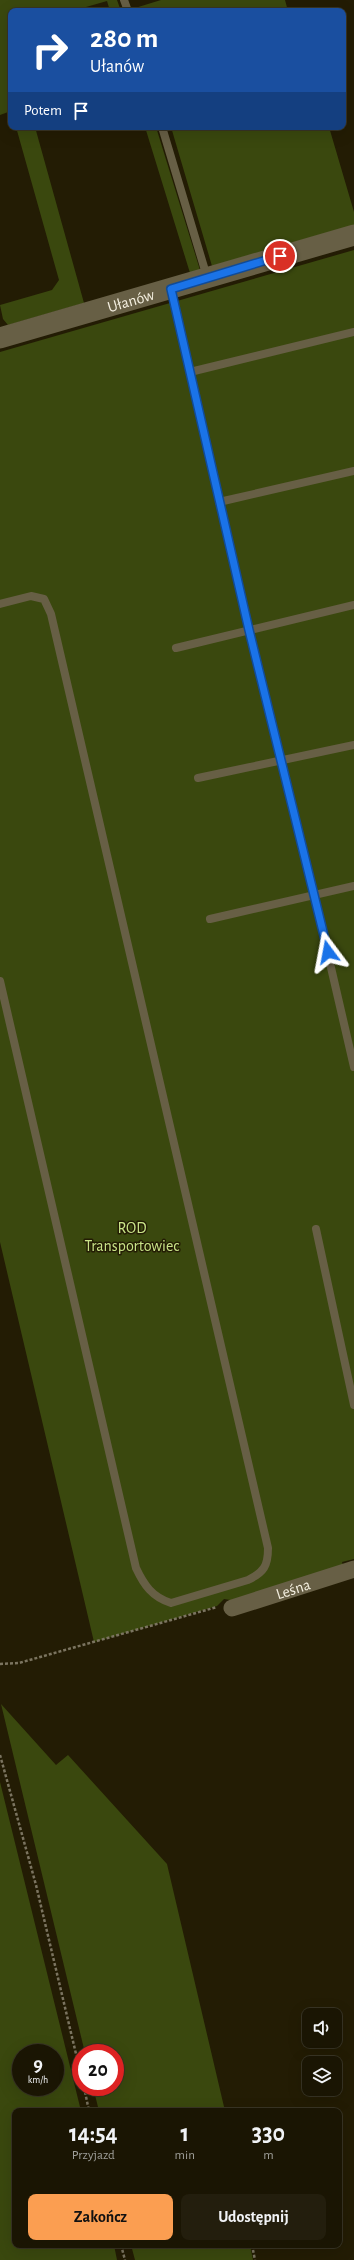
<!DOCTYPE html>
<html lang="pl">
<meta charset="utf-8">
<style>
:root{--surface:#1a1503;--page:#231e0d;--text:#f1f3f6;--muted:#9f9f9a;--line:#383425;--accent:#fb9e51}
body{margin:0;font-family:"Alegreya Sans",sans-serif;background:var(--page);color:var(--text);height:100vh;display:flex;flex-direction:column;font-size:15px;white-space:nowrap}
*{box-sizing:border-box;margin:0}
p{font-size:13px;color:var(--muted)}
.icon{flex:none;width:22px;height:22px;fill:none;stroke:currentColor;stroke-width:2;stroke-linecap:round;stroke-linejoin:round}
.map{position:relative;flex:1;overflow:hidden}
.side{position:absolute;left:12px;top:2108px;width:330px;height:140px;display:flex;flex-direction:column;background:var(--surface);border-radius:8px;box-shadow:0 4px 16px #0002,0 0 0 1px var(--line)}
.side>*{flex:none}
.banner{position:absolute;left:8px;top:8px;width:338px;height:122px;border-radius:8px;box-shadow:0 4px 16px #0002,0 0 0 1px var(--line);background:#1a4fa0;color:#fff;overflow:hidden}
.controls{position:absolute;left:302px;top:2008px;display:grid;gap:8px}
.controls a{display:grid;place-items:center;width:40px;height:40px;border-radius:8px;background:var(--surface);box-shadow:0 4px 16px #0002,0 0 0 1px var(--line);font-size:20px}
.speed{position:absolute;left:12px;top:2044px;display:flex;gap:8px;font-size:20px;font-weight:700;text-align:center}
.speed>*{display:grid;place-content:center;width:52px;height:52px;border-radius:50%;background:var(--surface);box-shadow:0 4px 16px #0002,0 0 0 1px var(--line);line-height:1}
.speed small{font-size:10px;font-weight:400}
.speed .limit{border:6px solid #d22;background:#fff;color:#111}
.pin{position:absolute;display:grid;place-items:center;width:34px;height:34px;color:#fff;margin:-17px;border:2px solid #fff;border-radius:50%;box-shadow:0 1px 4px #0007}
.me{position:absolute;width:44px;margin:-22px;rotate:347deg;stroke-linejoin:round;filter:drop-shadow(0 0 3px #0008)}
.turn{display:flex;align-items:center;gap:14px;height:84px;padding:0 16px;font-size:18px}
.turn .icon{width:52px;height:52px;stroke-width:2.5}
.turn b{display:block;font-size:28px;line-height:34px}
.then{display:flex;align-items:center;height:38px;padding:0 16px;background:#0003;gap:8px;font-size:15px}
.eta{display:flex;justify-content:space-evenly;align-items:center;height:68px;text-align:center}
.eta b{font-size:24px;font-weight:600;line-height:28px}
.cta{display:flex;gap:8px;margin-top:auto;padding:8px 16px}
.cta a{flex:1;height:46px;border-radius:8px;background:var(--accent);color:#111;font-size:16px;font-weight:600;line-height:46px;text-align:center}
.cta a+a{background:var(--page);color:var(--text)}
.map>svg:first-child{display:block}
.green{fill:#3a480e;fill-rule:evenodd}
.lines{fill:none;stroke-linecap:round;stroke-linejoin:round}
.path{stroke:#7b7460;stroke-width:2.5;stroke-dasharray:3 2;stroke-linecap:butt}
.service{stroke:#675f45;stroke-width:8}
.minor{stroke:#675f45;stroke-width:17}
.tertiary{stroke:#675f45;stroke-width:21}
.route-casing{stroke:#114b97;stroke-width:10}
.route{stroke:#1a73e8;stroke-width:7}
.labels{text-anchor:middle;stroke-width:3;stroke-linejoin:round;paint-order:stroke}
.street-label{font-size:16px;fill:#f4efe0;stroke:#231c04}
.park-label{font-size:16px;fill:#c9e488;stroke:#231c04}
</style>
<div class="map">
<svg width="354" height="2260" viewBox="0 0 354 2260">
<rect width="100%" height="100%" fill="#231c04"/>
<path class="green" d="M 0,0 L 117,0 L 121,11 L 110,11 L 107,1 L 72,11 L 11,11 L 11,29 L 8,30 L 11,41 L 11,111 L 0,115 Z
M 161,0 L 285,0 L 288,11 L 136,11 L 135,8 Z
M 16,127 L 35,127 L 84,303 L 8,325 L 3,319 L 0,305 L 52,290 L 59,280 Z
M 145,127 L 156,127 L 200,270 L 190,273 Z
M 171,127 L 329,127 L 354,212 L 354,225 L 212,266 Z
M 354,250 L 354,1559 L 342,1562 L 344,1569 L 237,1601 L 224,1599 L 217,1606 L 94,1642 L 0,1242 L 0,352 Z
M 1,1704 L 56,1765 L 68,1755 L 167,1864 L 225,2111 L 99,2111 L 93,2087 L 115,2087 L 115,2053 L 85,2053 Z
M 0,1782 L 81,2111 L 15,2111 L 15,2245 L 114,2245 L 117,2260 L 0,2260 ZM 21,2053 L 55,2053 L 55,2087 L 21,2087 Z
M 131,2245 L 250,2245 L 253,2260 L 135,2260 Z"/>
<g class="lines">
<path class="path" d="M 0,1664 L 19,1663 L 217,1607
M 0,1755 L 36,1885 L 81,2075
M 84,2087 L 89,2111
M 121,2245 L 125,2260
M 252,2245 L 255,2260"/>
<path class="service" d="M 124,0 L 128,11
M 162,127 L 207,277
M 171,289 L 249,630 L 314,894 L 354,1067
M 190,372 L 354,332
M 219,502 L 354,471
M 0,604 L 31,596 L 44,599 L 51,614 L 268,1548 C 268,1566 264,1572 248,1580 L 171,1603 C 152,1597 144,1585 136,1568 L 0,981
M 176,648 L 354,605
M 198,778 L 354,745
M 210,919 L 354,886
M 316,1229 L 354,1405"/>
<path class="minor" id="s1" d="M 232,1608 L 354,1569"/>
<path class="tertiary" id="s2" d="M 0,338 L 354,235"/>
</g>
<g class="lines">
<g class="route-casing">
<path id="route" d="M 280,256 L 171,289 L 249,630 L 328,952"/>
</g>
<use href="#route" class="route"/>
</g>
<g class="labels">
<g class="street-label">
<text dy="6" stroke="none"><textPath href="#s2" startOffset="136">Ułanów</textPath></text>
<text dy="6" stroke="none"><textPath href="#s1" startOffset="64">Leśna</textPath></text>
</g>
<g class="park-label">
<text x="132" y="1233">ROD<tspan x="132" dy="18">Transportowiec</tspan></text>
</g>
</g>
</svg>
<div class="controls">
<a><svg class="icon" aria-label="sound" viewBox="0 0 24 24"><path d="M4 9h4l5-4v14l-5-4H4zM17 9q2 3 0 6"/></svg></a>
<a><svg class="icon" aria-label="layers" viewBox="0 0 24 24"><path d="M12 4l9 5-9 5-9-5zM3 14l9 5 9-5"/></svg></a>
</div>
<div class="speed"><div>9<small>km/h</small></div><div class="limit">20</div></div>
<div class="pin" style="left:280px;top:256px;background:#d93025"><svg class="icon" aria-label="arrive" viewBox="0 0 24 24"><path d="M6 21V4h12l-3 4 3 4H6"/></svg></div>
<svg class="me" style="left:328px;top:952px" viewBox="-20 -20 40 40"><path d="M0-17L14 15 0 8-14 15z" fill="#1a73e8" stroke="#fff" stroke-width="4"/></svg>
<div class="banner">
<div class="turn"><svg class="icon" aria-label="right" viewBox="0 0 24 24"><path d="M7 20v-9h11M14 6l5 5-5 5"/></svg><div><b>280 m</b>Ułanów</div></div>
<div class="then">Potem<svg class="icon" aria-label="arrive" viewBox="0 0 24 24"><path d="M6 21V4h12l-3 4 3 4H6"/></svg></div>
</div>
<section class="side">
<div class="eta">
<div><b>14:54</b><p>Przyjazd</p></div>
<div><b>1</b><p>min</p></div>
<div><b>330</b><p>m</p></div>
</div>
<div class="cta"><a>Zakończ</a><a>Udostępnij</a></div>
</section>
</div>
